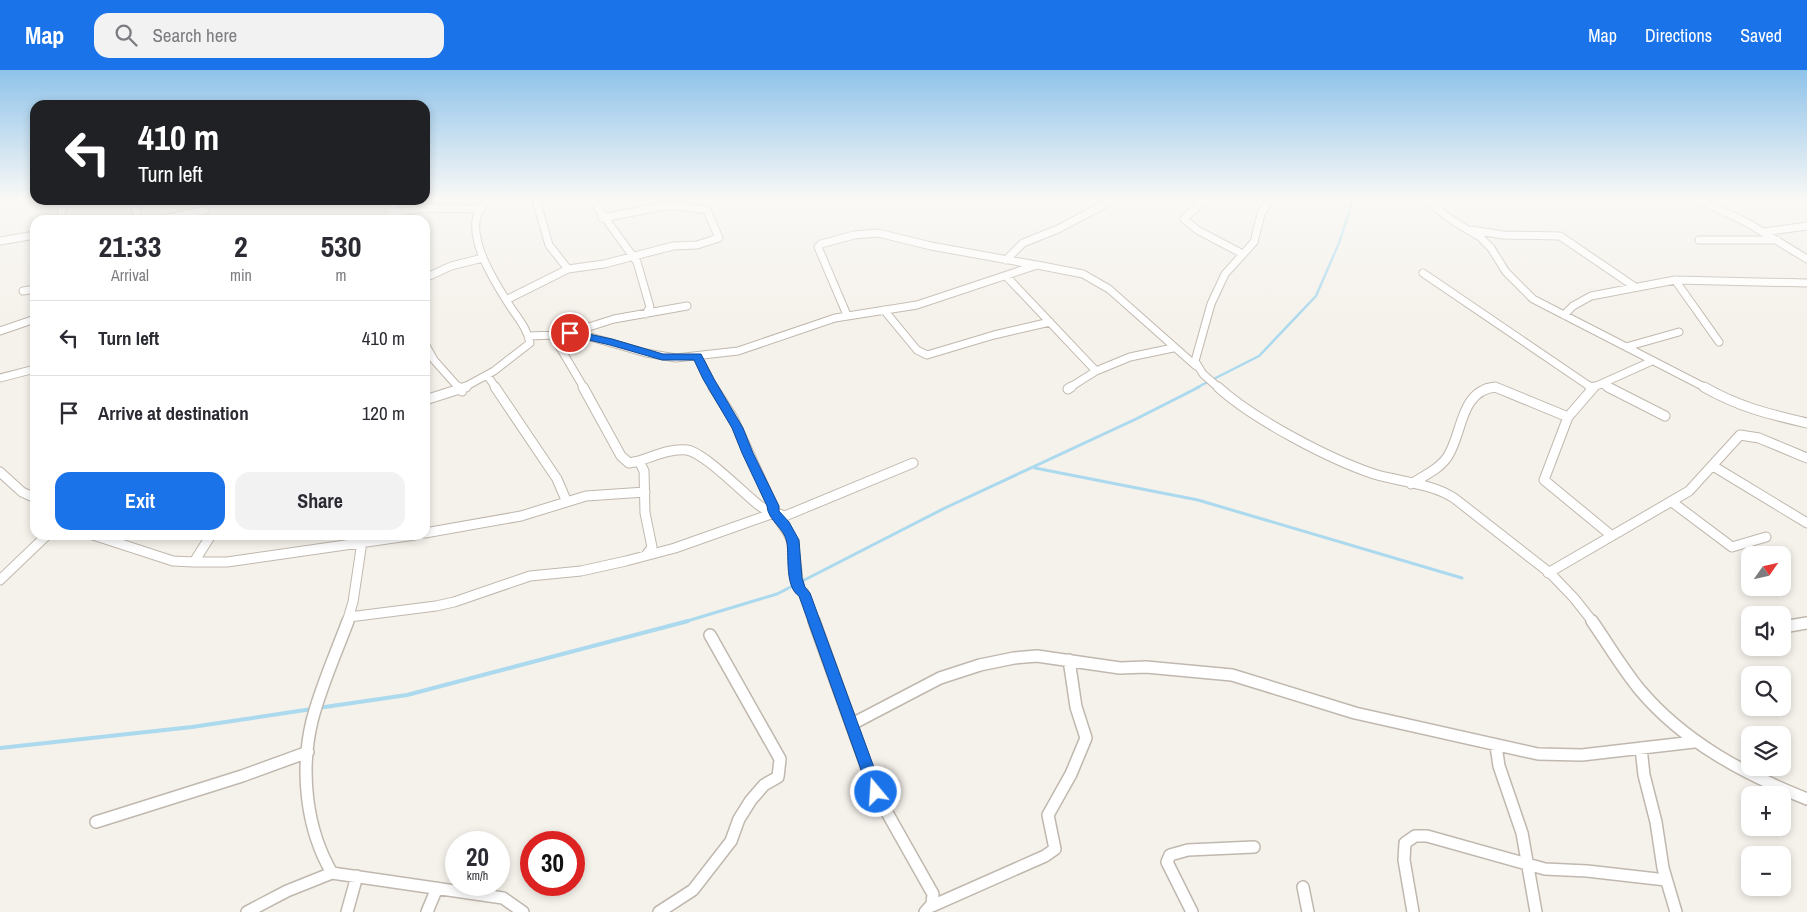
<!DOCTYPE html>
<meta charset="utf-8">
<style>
:root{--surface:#fff;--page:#f2f2f3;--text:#2b2b33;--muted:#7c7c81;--line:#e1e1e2;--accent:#1a73e8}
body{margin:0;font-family:"Archivo Narrow",sans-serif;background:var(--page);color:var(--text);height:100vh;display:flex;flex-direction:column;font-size:19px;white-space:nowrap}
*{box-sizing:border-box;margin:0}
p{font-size:16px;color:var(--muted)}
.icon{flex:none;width:28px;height:28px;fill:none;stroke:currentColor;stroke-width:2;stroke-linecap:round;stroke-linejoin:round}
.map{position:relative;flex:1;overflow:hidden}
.sheet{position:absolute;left:30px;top:145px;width:400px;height:325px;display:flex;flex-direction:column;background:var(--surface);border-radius:15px;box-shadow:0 2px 8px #0003}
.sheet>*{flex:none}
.hud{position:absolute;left:30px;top:30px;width:400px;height:105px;border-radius:15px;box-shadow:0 2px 8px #0003;background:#202124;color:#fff;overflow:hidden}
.needle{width:32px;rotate:56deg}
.fabs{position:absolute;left:1741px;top:476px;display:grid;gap:10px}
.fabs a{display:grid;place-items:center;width:50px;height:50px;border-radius:10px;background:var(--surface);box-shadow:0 2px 8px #0003;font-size:25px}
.speed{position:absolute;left:445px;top:761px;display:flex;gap:10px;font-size:25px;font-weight:700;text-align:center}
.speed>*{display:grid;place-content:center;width:65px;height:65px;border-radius:50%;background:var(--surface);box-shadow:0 2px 8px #0003;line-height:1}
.speed small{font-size:12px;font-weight:400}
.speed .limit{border:8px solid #d22;background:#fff;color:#111}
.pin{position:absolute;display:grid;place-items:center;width:42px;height:42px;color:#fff;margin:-21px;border:2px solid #fff;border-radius:50%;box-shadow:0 1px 5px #0007}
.me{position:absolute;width:55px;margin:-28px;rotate:342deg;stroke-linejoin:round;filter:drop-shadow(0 0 4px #0008)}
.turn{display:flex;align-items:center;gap:18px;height:105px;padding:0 25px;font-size:22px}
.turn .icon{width:65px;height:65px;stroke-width:2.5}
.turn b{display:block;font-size:35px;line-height:42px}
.eta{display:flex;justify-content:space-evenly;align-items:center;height:85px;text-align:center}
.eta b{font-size:30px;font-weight:700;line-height:35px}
.cta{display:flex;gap:10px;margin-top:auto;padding:10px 25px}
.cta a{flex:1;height:58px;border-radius:15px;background:var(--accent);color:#fff;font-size:20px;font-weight:700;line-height:58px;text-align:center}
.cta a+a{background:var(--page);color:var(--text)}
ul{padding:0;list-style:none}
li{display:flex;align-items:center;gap:15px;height:75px;padding:0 25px;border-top:1px solid var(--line)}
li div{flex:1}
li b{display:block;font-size:19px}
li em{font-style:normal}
header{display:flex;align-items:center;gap:30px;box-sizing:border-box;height:70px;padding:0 25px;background:var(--accent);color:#fff}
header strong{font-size:24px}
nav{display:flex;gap:28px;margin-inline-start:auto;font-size:18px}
.search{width:350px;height:45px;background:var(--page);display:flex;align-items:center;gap:12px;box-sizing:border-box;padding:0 18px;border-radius:15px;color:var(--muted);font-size:19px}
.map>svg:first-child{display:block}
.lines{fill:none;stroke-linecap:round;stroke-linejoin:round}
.stream-far2{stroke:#abd9ee;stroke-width:2.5}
.stream-far1{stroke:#abd9ee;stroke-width:3}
.stream{stroke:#abd9ee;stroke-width:4}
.street-far2-casing{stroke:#c0b8ae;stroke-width:9}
.street-far1-casing{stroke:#c0b8ae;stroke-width:11}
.street-casing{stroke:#c0b8ae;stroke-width:14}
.street-far2{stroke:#fff;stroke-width:7}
.street-far1{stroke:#fff;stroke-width:9}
.street{stroke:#fff;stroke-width:11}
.route{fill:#1a73e8;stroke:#114b97}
</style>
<header>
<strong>Map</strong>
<div class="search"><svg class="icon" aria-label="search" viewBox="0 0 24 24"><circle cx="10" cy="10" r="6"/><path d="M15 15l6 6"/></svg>Search here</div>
<nav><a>Map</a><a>Directions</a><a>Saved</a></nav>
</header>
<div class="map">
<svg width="1807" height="842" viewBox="0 0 1807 842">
<rect width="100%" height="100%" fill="#f5f1eb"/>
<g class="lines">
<path class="stream-far2" d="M 1196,318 L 1259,286 L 1316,226 L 1339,173 L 1353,130"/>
<path class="stream-far1" d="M 1035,398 L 1198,430 L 1462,508
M 684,552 L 777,524 L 945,438 L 1136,349 L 1199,317"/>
<path class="stream" d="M 318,638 L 407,625 L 688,551
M 0,678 L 192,657 L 312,639"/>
<g class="street-far2-casing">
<path id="street-far2" d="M 135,130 L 135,138 L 139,150
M 393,130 L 394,139 L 390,139 L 400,142 L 423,138 L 480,139
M 536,130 L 549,175 L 568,199
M 592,130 L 637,192 L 650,237 L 646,244
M 1204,130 L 1184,149 L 1199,161 L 1243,184
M 1426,130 L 1453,151 L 1480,167 L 1491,178 L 1506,202 L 1533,229 L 1706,318
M 1699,130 L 1748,153 L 1807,189
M 61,150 L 62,140 L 67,130
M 159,150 L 205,140
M 386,150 L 389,145 L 399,142
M 1472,160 L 1503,165 L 1560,166 L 1635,217
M 1764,162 L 1807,156
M 1699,170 L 1777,170
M 0,171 L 35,165
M 1006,190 L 1023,173 L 1058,159 L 1113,130
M 1423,203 L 1592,318
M 1007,207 L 1096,301 L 1130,287 L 1173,278
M 425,208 L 451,196 L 483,188
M 1675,210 L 1719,272
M 23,221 L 35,219
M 506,230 L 568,199 L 604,194 L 673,176 L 697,175 L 719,168 L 707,140 L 670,135 L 602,148
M 884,240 L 917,280 L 927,285 L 994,265 L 1050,252
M 847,245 L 818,177 L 821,174 L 854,165 L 878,163 L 931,176 L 1036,195
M 1564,245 L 1573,236 L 1591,226 L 1675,210 L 1807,213
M 0,261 L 35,249
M 573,262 L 614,249 L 687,236
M 552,264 L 584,318
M 529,266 L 580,264 L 646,283 L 676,288 L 738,281 L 835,248 L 917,235 L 1037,195 L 1083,204 L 1109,219 L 1196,296
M 425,274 L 434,290 L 459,318
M 1626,277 L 1679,262
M 698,286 L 714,318
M 487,305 L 496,318
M 0,308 L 35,299
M 1602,314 L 1610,318
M 463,318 L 494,301 L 530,273 C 527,257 516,246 508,233 C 494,211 466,167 479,141 C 481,136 486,133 490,130
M 1069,318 L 1096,301
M 1219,318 L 1203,304 L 1195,291 L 1211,234 L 1225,204 L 1254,172 L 1261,144 L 1269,130
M 1486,318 L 1498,318
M 1592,318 L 1652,291"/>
</g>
<g class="street-far1-casing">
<path id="street-far1" d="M 458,317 L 462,321
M 495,317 L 557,409 L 566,430
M 583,317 L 621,386 L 629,393 L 639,391 L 644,401 L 645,443 L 652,477 L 647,484
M 713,317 L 733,348 L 773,436 C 775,449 787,457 791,470 C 797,486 796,504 800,520 L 804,523 L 814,552
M 1218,317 C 1253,349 1329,389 1374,404 C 1400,412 1431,413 1454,428 L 1550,503 L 1574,528 L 1593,552
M 1590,317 L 1592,318
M 1594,317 L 1568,347 L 1544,410 L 1612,466
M 1608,317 L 1665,346
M 1704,317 C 1739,337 1768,344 1807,353
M 1068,319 L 1071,317
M 425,330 L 466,317
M 639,391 C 654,386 671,378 687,380 C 705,383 744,424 760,436 C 767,441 777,443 785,446 L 913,393
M 1713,396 L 1807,453
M 0,402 L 22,422 L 35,428
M 1411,414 C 1423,406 1440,399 1448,386 C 1463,362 1460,321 1495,317 L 1568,347
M 1672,432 L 1732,477 L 1766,467
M 425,463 L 521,446 L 586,426 L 645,422
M 93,465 L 173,491 L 194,492 L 227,492 L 415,465
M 194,492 L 211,465
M 1548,503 L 1689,421 L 1740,365 L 1759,368 L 1807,388
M 0,510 L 47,465
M 349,547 L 436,536 L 454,532 L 530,506 L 581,501 L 626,491 L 675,478 L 774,443
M 347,552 L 353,532 L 363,465"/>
</g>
<g class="street-casing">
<path id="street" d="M 814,551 L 876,723 L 933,824 L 932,834 L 925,842
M 1592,551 C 1608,574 1622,598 1640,620 C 1684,672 1744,704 1807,729
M 1789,556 L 1807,553
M 852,654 L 940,608 L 980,595 L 1014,588 L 1037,586 L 1120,598 L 1146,597 L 1232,605 L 1355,643 L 1538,684 L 1582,685 L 1694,672
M 1496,676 L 1499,696 L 1522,763 L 1536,842
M 1641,678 L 1644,705 L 1656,752 L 1663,798 L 1676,842
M 96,752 L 242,706 L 308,682
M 332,803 C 306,759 300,701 312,651 C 320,619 336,583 348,551
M 1303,817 L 1308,842
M 932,836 L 1045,786 L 1055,779 L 1048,745 L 1071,704 L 1086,668 L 1076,637 L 1069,590
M 247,842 L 287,821 L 332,803 L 503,828 L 523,842
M 347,842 L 357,806
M 427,842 L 437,818
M 659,842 L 693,820 L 731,771 L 739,749 L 751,730 L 764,715 L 778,707 L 780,689 L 710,565
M 1192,842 L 1167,792 L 1170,785 L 1188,780 L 1254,777
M 1413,842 L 1404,790 L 1405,773 L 1415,766 L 1427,766 L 1545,799 L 1587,801 L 1666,810"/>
</g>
<use href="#street-far2" class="street-far2"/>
<use href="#street-far1" class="street-far1"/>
<use href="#street" class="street"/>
</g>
<linearGradient id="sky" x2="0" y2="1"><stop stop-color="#8fc3ea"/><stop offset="0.52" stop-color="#faf9f6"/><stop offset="1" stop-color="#faf9f6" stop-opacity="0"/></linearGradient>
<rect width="1807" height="248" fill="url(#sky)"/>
<path class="route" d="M 570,260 L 612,269 L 663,284 L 701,284 L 714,309 L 743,358 L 753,383 L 779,436 L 779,441 L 789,452 L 799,470 L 802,508 L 805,517 L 810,523 L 883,722 L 881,727 L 876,729 L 871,727 L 869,722 L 799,526 C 785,517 789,488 787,473 C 785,458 768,451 767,436 L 742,383 L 732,358 L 703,309 L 694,290 L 662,290 L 610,275 L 567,265 L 566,263 Z"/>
</svg>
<div class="fabs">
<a><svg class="needle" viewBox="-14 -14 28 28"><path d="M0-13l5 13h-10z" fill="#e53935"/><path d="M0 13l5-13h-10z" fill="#7c7c81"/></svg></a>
<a><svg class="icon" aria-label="sound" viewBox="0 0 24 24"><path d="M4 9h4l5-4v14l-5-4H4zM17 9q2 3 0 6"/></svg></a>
<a><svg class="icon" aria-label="search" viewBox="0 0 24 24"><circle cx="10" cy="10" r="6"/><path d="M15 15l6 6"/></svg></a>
<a><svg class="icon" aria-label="layers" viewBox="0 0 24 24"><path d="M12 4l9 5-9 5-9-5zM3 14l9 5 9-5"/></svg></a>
<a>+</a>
<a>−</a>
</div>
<div class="speed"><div>20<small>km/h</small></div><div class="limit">30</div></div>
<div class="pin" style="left:570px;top:263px;background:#d93025"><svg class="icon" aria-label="arrive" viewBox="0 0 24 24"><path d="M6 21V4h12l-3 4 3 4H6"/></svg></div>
<svg class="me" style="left:876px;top:722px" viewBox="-20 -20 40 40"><circle r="17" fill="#1a73e8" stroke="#fff" stroke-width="3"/><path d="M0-11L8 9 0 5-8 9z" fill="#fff"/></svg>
<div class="hud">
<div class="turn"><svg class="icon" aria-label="left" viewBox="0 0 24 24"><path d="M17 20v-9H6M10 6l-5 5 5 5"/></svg><div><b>410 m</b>Turn left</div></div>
</div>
<section class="sheet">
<div class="eta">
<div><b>21:33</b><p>Arrival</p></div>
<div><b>2</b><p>min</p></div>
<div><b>530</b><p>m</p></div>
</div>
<ul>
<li><svg class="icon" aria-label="left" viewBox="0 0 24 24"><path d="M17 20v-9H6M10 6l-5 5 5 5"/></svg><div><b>Turn left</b></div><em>410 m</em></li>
<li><svg class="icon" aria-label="arrive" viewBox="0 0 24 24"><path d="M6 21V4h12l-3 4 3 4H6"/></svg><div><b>Arrive at destination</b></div><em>120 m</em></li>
</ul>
<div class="cta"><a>Exit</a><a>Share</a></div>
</section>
</div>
